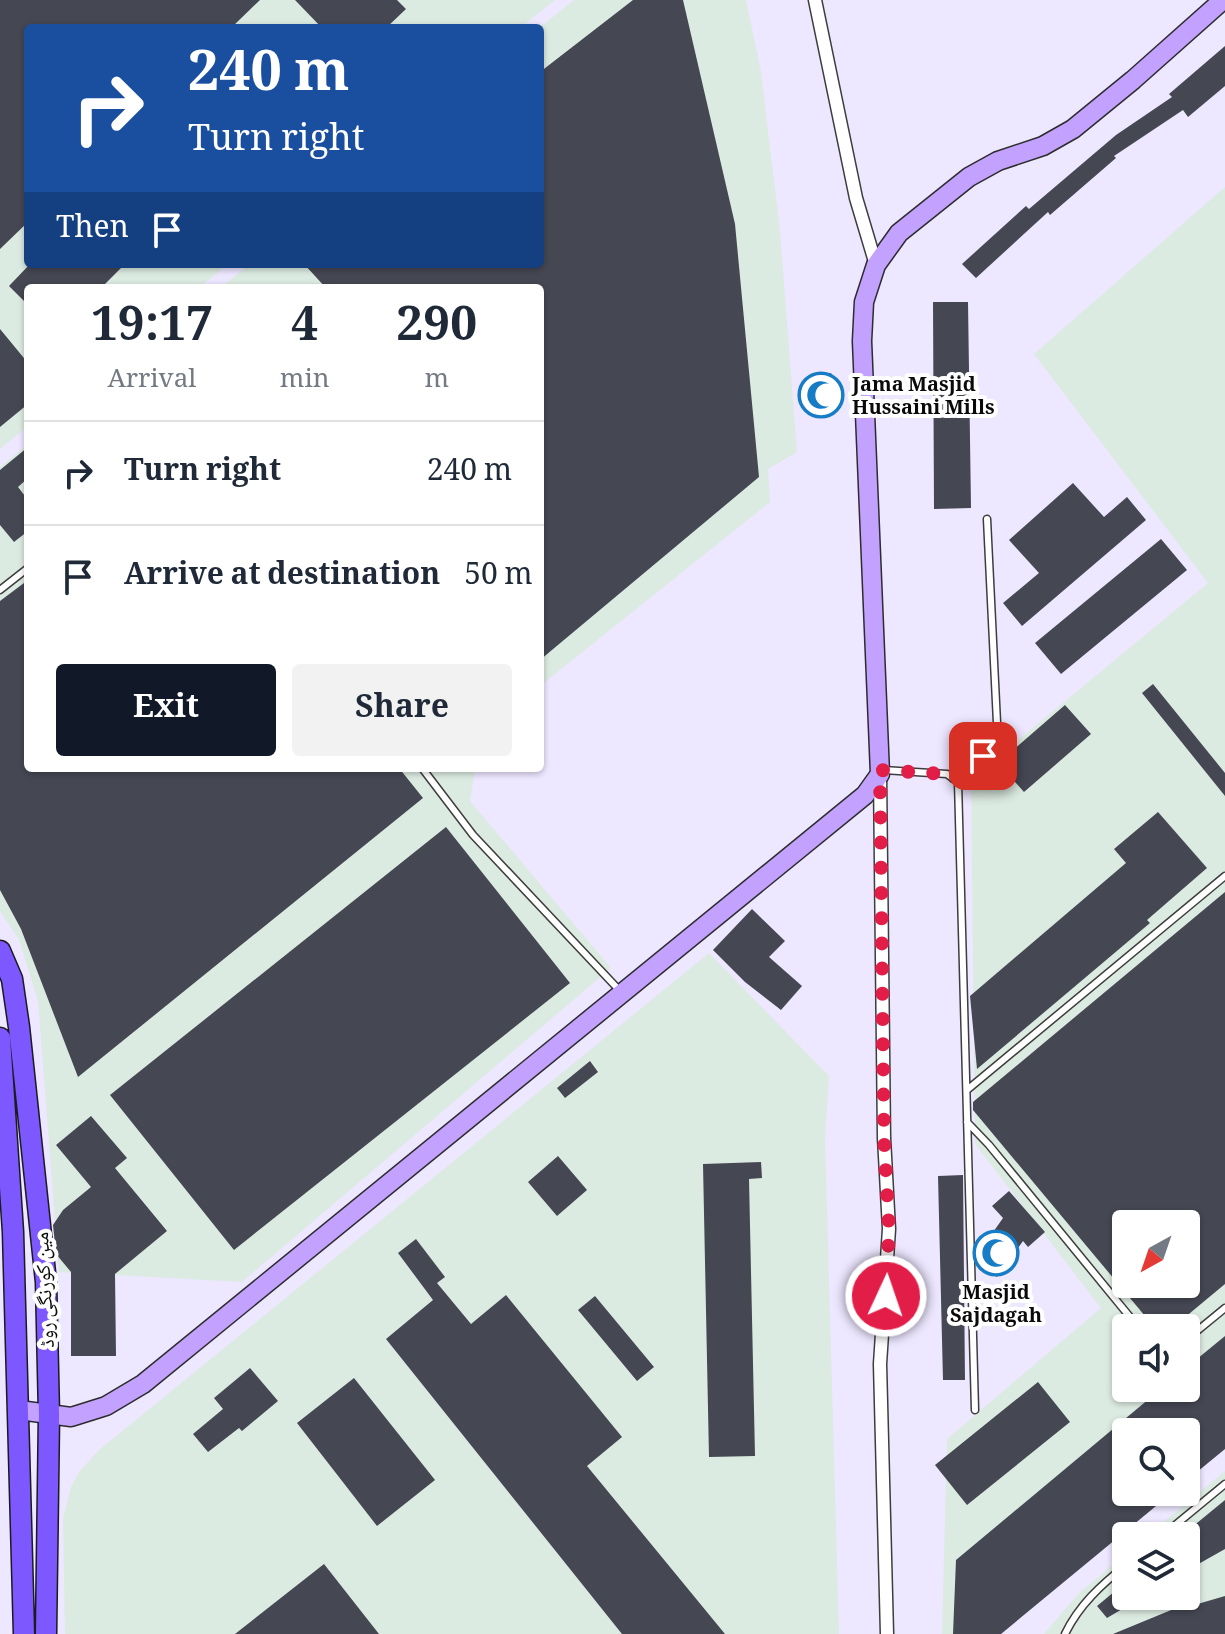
<!DOCTYPE html>
<meta charset="utf-8">
<style>
:root{--surface:#fff;--page:#f2f2f3;--text:#1f2937;--muted:#747a83;--line:#e0e1e3;--accent:#111827}
body{margin:0;font-family:Georgia,"Noto Naskh Arabic",serif;background:var(--page);color:var(--text);height:100vh;display:flex;flex-direction:column;font-size:30px;white-space:nowrap}
*{box-sizing:border-box;margin:0}
p{font-size:26px;color:var(--muted)}
.icon{flex:none;width:44px;height:44px;fill:none;stroke:currentColor;stroke-width:2;stroke-linecap:round;stroke-linejoin:round}
.map{position:relative;flex:1;overflow:hidden}
.drawer{position:absolute;left:24px;top:284px;width:520px;height:488px;display:flex;flex-direction:column;background:var(--surface);border-radius:8px;box-shadow:0 2px 6px #0004}
.drawer>*{flex:none}
.banner{position:absolute;left:24px;top:24px;width:520px;height:244px;border-radius:8px;box-shadow:0 2px 6px #0004;background:#1a4fa0;color:#fff;overflow:hidden}
.needle{width:52px;rotate:220deg}
.buttons{position:absolute;left:1112px;top:1210px;display:grid;gap:16px}
.buttons a{display:grid;place-items:center;width:88px;height:88px;border-radius:8px;background:var(--surface);box-shadow:0 2px 6px #0004;font-size:40px}
.pin{position:absolute;display:grid;place-items:center;width:68px;height:68px;color:#fff;margin:-34px;border-radius:16px;box-shadow:0 4px 12px #0006}
.me{position:absolute;width:88px;margin:-44px;rotate:3deg;stroke-linejoin:round;filter:drop-shadow(0 0 6px #0008)}
.turn{display:flex;align-items:center;gap:28px;height:168px;padding:0 32px;font-size:36px}
.turn .icon{width:104px;height:104px;stroke-width:2.5}
.turn b{display:block;font-size:56px;line-height:68px}
.then{display:flex;align-items:center;height:76px;padding:0 32px;background:#0003;gap:16px;font-size:30px}
.eta{display:flex;justify-content:space-evenly;align-items:center;height:136px;text-align:center}
.eta b{font-size:48px;font-weight:700;line-height:56px}
.button{display:flex;gap:16px;margin-top:auto;padding:16px 32px}
.button a{flex:1;height:92px;border-radius:8px;background:var(--accent);color:#fff;font-size:32px;font-weight:700;line-height:92px;text-align:center}
.button a+a{background:var(--page);color:var(--text)}
ul{padding:0;list-style:none}
li{display:flex;align-items:center;gap:24px;height:104px;padding:0 32px;border-top:2px solid var(--line)}
li div{flex:1}
li b{display:block;font-size:30px}
li em{font-style:normal}
.map>svg:first-child{display:block}
.industrial{fill:#dcebe1;fill-rule:evenodd}
.building{fill:#454753;fill-rule:evenodd}
.lines{fill:none;stroke-linecap:round;stroke-linejoin:round}
.lane-casing{stroke:#3d3d3d;stroke-width:9}
.street-casing{stroke:#3d3d3d;stroke-width:15}
.secondary-casing{stroke:#2c2c2c;stroke-width:21}
.primary-casing{stroke:#1b1b1b;stroke-width:23}
.lane{stroke:#fff;stroke-width:6}
.street{stroke:#fff;stroke-width:12}
.secondary{stroke:#c3a2ff;stroke-width:18}
.primary{stroke:#7d57ff;stroke-width:20}
.route{stroke:#e11d48;stroke-width:14;stroke-dasharray:0 25.2}
.labels{text-anchor:middle;stroke-width:8;stroke-linejoin:round;paint-order:stroke}
.poi-label{font-size:20px;font-weight:bold;fill:#0a0a0a;stroke:#fff;text-anchor:start}
.street-label{font-size:20px;fill:#0a0a0a;stroke:#fff}
</style>
<div class="map">
<svg width="1225" height="1634" viewBox="0 0 1225 1634">
<rect width="100%" height="100%" fill="#ede7ff"/>
<path class="industrial" d="M 0,0 L 555,0 L 520,28 L 28,28 L 28,264 L 228,264 L 199,288 L 28,288 L 28,426 L 0,449 Z
M 574,0 L 746,0 L 761,72 L 780,231 L 797,452 L 768,469 L 770,502 L 540,686 L 540,288 L 220,288 L 250,264 L 540,264 L 539,28 Z
M 1225,187 L 1225,1448 L 1186,1432 L 1126,1432 L 1126,1492 L 995,1634 L 942,1634 L 947,1439 L 1101,1308 L 975,1144 L 971,779 L 1208,583 L 1034,354 ZM 1126,1224 L 1186,1224 L 1186,1284 L 1126,1284 ZM 1126,1328 L 1186,1328 L 1186,1388 L 1126,1388 Z
M 28,444 L 28,768 L 475,768 L 470,801 L 611,968 L 242,1282 L 59,1272 L 38,1001 L 19,940 L 0,911 L 0,467 Z
M 709,953 L 829,1076 L 825,1138 L 839,1634 L 65,1634 L 63,1518 L 71,1487 L 79,1472 L 99,1450 Z
M 1225,1471 L 1225,1634 L 1044,1634 L 1079,1593 L 1126,1554 L 1126,1596 L 1186,1596 L 1186,1536 L 1147,1536 Z"/>
<path class="building" d="M 0,0 L 260,0 L 231,28 L 28,28 L 28,222 L 0,249 Z
M 295,0 L 397,0 L 406,9 L 386,28 L 322,28 Z
M 633,0 L 683,0 L 735,224 L 759,477 L 540,660 L 540,288 L 326,288 L 304,264 L 540,264 L 540,72 Z
M 1225,46 L 1225,86 L 1188,117 L 1183,110 L 1114,156 L 1116,158 L 1050,215 L 1048,212 L 976,278 L 962,264 L 1026,206 L 1029,209 L 1116,135 L 1172,97 L 1169,94 Z
M 30,264 L 125,264 L 101,288 L 28,288 L 28,305 L 9,286 Z
M 933,302 L 968,302 L 971,508 L 934,509 Z
M 0,329 L 28,363 L 28,404 L 0,427 Z
M 831,373 L 837,388 L 830,402 L 809,406 L 809,377 Z
M 28,447 L 28,478 L 18,487 L 28,500 L 28,531 L 14,542 L 0,525 L 0,470 Z
M 1073,483 L 1104,517 L 1127,497 L 1146,520 L 1022,626 L 1003,603 L 1039,573 L 1009,540 Z
M 1161,539 L 1187,570 L 1061,674 L 1035,643 Z
M 28,580 L 28,768 L 399,768 L 423,798 L 78,1077 L 21,929 L 0,890 L 0,601 Z
M 1153,684 L 1225,773 L 1225,796 L 1142,693 Z
M 1065,705 L 1091,734 L 1024,792 L 998,763 Z
M 1158,812 L 1207,868 L 1147,920 L 1150,923 L 977,1069 L 970,996 L 1126,863 L 1114,849 Z
M 446,827 L 570,983 L 234,1250 L 110,1095 Z
M 1225,892 L 1225,1284 L 1172,1328 L 1155,1328 L 973,1110 L 973,1102 ZM 1126,1224 L 1186,1224 L 1186,1284 L 1126,1284 Z
M 752,909 L 785,941 L 769,957 L 802,986 L 781,1010 L 745,982 L 713,950 Z
M 590,1061 L 598,1072 L 565,1098 L 557,1088 Z
M 91,1116 L 127,1158 L 115,1168 L 167,1231 L 115,1274 L 116,1356 L 71,1356 L 71,1272 L 56,1254 L 53,1225 L 63,1210 L 91,1187 L 56,1145 Z
M 558,1156 L 587,1190 L 557,1216 L 528,1182 Z
M 761,1162 L 762,1178 L 749,1179 L 755,1456 L 709,1457 L 703,1164 Z
M 963,1175 L 965,1380 L 943,1380 L 938,1176 Z
M 1009,1191 L 1045,1232 L 1028,1247 L 1023,1241 L 997,1277 L 977,1263 L 977,1255 L 1003,1218 L 992,1206 Z
M 416,1239 L 445,1277 L 437,1283 L 471,1324 L 506,1295 L 622,1437 L 587,1466 L 725,1634 L 622,1634 L 386,1339 L 433,1300 L 398,1253 Z
M 595,1296 L 654,1367 L 637,1381 L 578,1310 Z
M 1225,1336 L 1225,1449 L 1186,1481 L 1186,1432 L 1126,1432 L 1126,1492 L 1173,1492 L 1001,1634 L 953,1634 L 956,1560 L 1162,1388 L 1186,1388 L 1186,1368 Z
M 250,1368 L 278,1401 L 242,1431 L 239,1428 L 208,1452 L 193,1434 L 223,1409 L 214,1398 Z
M 354,1378 L 435,1480 L 377,1526 L 297,1423 Z
M 1038,1382 L 1070,1422 L 967,1505 L 935,1465 Z
M 1225,1500 L 1225,1549 L 1186,1571 L 1186,1532 Z
M 324,1564 L 379,1634 L 235,1634 Z
M 1126,1582 L 1126,1596 L 1144,1596 L 1107,1618 L 1097,1606 Z
M 1225,1596 L 1225,1634 L 1113,1634 L 1176,1608 L 1177,1610 Z"/>
<g class="lines">
<g class="lane-casing">
<path id="lane" d="M 0,590 L 28,568
M 422,768 L 473,835 L 621,992
M 883,770 L 947,774 L 958,782 L 975,1410
M 953,779 C 977,765 990,750 997,723 L 987,519
M 967,1090 L 1225,876
M 967,1122 L 989,1145 L 1139,1328
M 1186,1340 L 1225,1308
M 1162,1536 L 1225,1484
M 1065,1634 C 1079,1605 1101,1585 1126,1565"/>
</g>
<g class="street-casing">
<path id="street" d="M 815,0 L 856,198 L 876,265
M 880,774 L 884,1138 L 889,1229 L 880,1364 L 887,1634"/>
</g>
<g class="secondary-casing">
<path id="secondary" d="M 19,1410 L 71,1417 L 106,1406 L 143,1384 L 865,795 L 880,774 L 862,341 L 864,302 L 876,265 L 899,233 L 969,177 L 998,161 L 1043,146 L 1073,129 L 1133,80 L 1223,0"/>
</g>
<g class="primary-casing">
<path id="primary" d="M 0,951 L 12,979 L 19,1027 L 46,1282 L 49,1415 L 46,1634
M 0,1038 L 13,1232 L 24,1634"/>
</g>
<use href="#lane" class="lane"/>
<use href="#street" class="street"/>
<use href="#secondary" class="secondary"/>
<use href="#primary" class="primary"/>
</g>
<g class="lines">
<path class="route" d="M 886,1296 L 889,1229 L 884,1138 L 880,770 L 947,774 L 953,779 L 969,769 L 983,756"/>
</g>
<defs>
<g id="mosque-ring" transform="scale(2.3)"><circle r="9.5" fill="#fff" stroke="#167cc6" stroke-width="1.5"/><path d="M3.5-4.9A6 6 0 1 0 3.5 4.9A5 5 0 1 1 3.5-4.9Z" fill="#167cc6"/></g>
</defs>
<g fill-rule="evenodd">
<use href="#mosque-ring" x="821" y="395"/>
<use href="#mosque-ring" x="996" y="1253"/>
</g>
<g class="labels">
<g class="poi-label">
<text x="852" y="391">Jama Masjid<tspan x="852" dy="23">Hussaini Mills</tspan></text>
<text x="996" y="1299" text-anchor="middle">Masjid<tspan x="996" dy="23">Sajdagah</tspan></text>
</g>
<g class="street-label">
<text transform="translate(44 1290) rotate(-93)" y="7">مین کورنگی روڈ</text>
</g>
</g>
</svg>
<div class="buttons">
<a><svg class="needle" viewBox="-14 -14 28 28"><path d="M0-13l5 13h-10z" fill="#e53935"/><path d="M0 13l5-13h-10z" fill="#747a83"/></svg></a>
<a><svg class="icon" aria-label="sound" viewBox="0 0 24 24"><path d="M4 9h4l5-4v14l-5-4H4zM17 9q2 3 0 6"/></svg></a>
<a><svg class="icon" aria-label="search" viewBox="0 0 24 24"><circle cx="10" cy="10" r="6"/><path d="M15 15l6 6"/></svg></a>
<a><svg class="icon" aria-label="layers" viewBox="0 0 24 24"><path d="M12 4l9 5-9 5-9-5zM3 14l9 5 9-5"/></svg></a>
</div>
<div class="pin" style="left:983px;top:756px;background:#d93025"><svg class="icon" aria-label="arrive" viewBox="0 0 24 24"><path d="M6 21V4h12l-3 4 3 4H6"/></svg></div>
<svg class="me" style="left:886px;top:1296px" viewBox="-20 -20 40 40"><circle r="17" fill="#e11d48" stroke="#fff" stroke-width="3"/><path d="M0-11L8 9 0 5-8 9z" fill="#fff"/></svg>
<div class="banner">
<div class="turn"><svg class="icon" aria-label="right" viewBox="0 0 24 24"><path d="M7 20v-9h11M14 6l5 5-5 5"/></svg><div><b>240 m</b>Turn right</div></div>
<div class="then">Then<svg class="icon" aria-label="arrive" viewBox="0 0 24 24"><path d="M6 21V4h12l-3 4 3 4H6"/></svg></div>
</div>
<section class="drawer">
<div class="eta">
<div><b>19:17</b><p>Arrival</p></div>
<div><b>4</b><p>min</p></div>
<div><b>290</b><p>m</p></div>
</div>
<ul>
<li><svg class="icon" aria-label="right" viewBox="0 0 24 24"><path d="M7 20v-9h11M14 6l5 5-5 5"/></svg><div><b>Turn right</b></div><em>240 m</em></li>
<li><svg class="icon" aria-label="arrive" viewBox="0 0 24 24"><path d="M6 21V4h12l-3 4 3 4H6"/></svg><div><b>Arrive at destination</b></div><em>50 m</em></li>
</ul>
<div class="button"><a>Exit</a><a>Share</a></div>
</section>
</div>
